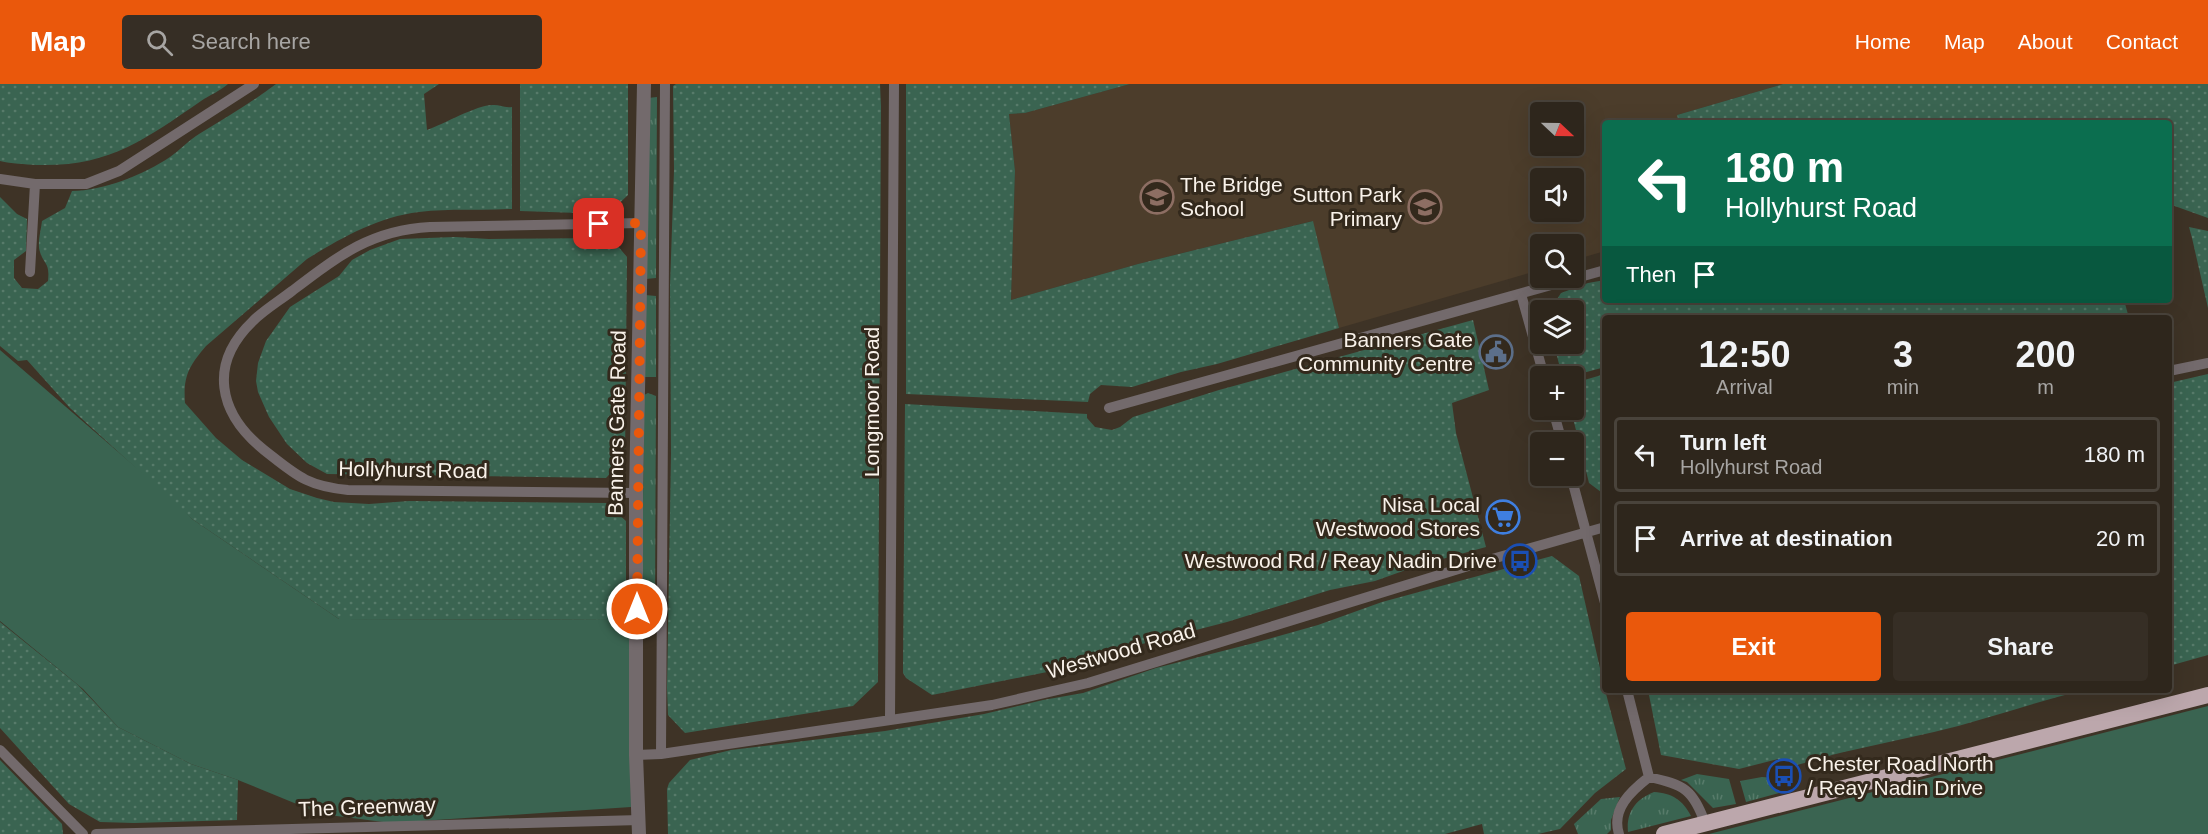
<!DOCTYPE html>
<meta charset="utf-8">
<style>
:root{--surface:#2e261c;--page:#362e25;--text:#f1f3f6;--muted:#a7a5a3;--line:#49433b;--accent:#ea580c}
body{margin:0;font-family:Helvetica,sans-serif;background:var(--page);color:var(--text);height:100vh;display:flex;flex-direction:column;font-size:22px;white-space:nowrap}
*{box-sizing:border-box;margin:0}
p{font-size:20px;color:var(--muted)}
.icon{flex:none;width:33px;height:33px;fill:none;stroke:currentColor;stroke-width:2;stroke-linecap:round;stroke-linejoin:round}
.map{position:relative;flex:1;overflow:hidden}
.sheet{position:absolute;left:1602px;top:231px;width:570px;height:378px;display:flex;flex-direction:column;background:var(--surface);border-radius:6px;box-shadow:0 6px 24px #0002,0 0 0 2px var(--line)}
.sheet>*{flex:none}
.top-card{position:absolute;left:1602px;top:36px;width:570px;height:183px;border-radius:6px;box-shadow:0 6px 24px #0002,0 0 0 2px var(--line);background:#0b6e4f;color:#fff;overflow:hidden}
.needle{width:39px;rotate:112deg}
.fabs{position:absolute;left:1530px;top:18px;display:grid;gap:12px}
.fabs a{display:grid;place-items:center;width:54px;height:54px;border-radius:6px;background:var(--surface);box-shadow:0 6px 24px #0002,0 0 0 2px var(--line);font-size:30px}
.pin{position:absolute;display:grid;place-items:center;width:51px;height:51px;color:#fff;margin:-26px;border-radius:12px;box-shadow:0 3px 9px #0006}
.me{position:absolute;width:66px;margin:-33px;rotate:0deg;stroke-linejoin:round;filter:drop-shadow(0 0 4px #0008)}
.turn{display:flex;align-items:center;gap:21px;height:126px;padding:0 24px;font-size:27px}
.turn .icon{width:78px;height:78px;stroke-width:2.5}
.turn b{display:block;font-size:42px;line-height:51px}
.then{display:flex;align-items:center;height:57px;padding:0 24px;background:#0003;gap:12px;font-size:22px}
.eta{display:flex;justify-content:space-evenly;align-items:center;height:102px;text-align:center}
.eta b{font-size:36px;font-weight:600;line-height:42px}
.cta{display:flex;gap:12px;margin-top:auto;padding:12px 24px}
.cta a{flex:1;height:69px;border-radius:6px;background:var(--accent);color:#fff;font-size:24px;font-weight:600;line-height:69px;text-align:center}
.cta a+a{background:var(--page);color:var(--text)}
ul{padding:0;list-style:none}
li{display:flex;align-items:center;gap:18px;height:75px;margin:0 12px 9px;padding:0 12px;border:3px solid var(--line);border-radius:6px}
li div{flex:1}
li b{display:block;font-size:22px}
li em{font-style:normal}
header{display:flex;align-items:center;gap:36px;box-sizing:border-box;height:84px;padding:0 30px;background:var(--accent);color:#fff}
header strong{font-size:28px}
nav{display:flex;gap:33px;margin-inline-start:auto;font-size:21px}
.search{width:420px;height:54px;background:var(--page);display:flex;align-items:center;gap:15px;box-sizing:border-box;padding:0 21px;border-radius:6px;color:var(--muted);font-size:22px}
.map>svg:first-child{display:block}
.built{fill:#4c3d2b;fill-rule:evenodd}
.grass{fill:url(#grass-tufts)}
.park{fill:#3a6451}
.garden{fill:url(#garden-dots)}
.lines{fill:none;stroke-linecap:round;stroke-linejoin:round}
.minor{stroke:#736a6c;stroke-width:10}
.tertiary{stroke:#736a6c;stroke-width:14}
.trunk{stroke:#bca7ac;stroke-width:16}
.route{stroke:#ea580c;stroke-width:10;stroke-dasharray:0 18}
.labels{text-anchor:middle;stroke-width:6;stroke-linejoin:round;paint-order:stroke}
.poi-label{font-size:21px;fill:#f9f2ea;stroke:#33291c;text-anchor:end}
.street-label{font-size:21px;fill:#f9f2ea;stroke:#33291c}
</style>
<header>
<strong>Map</strong>
<div class="search"><svg class="icon" aria-label="search" viewBox="0 0 24 24"><circle cx="10" cy="10" r="6"/><path d="M15 15l6 6"/></svg>Search here</div>
<nav><a>Home</a><a>Map</a><a>About</a><a>Contact</a></nav>
</header>
<div class="map">
<svg width="2208" height="750" viewBox="0 0 2208 750">
<defs>
<pattern id="grass-tufts" width="24" height="20" patternUnits="userSpaceOnUse" patternTransform="scale(1.5)"><rect width="24" height="20" fill="#3a6451"/><path d="M3 7l-1-3M5 7V3M7 7l1-3M15 17l-1-3M17 17v-4M19 17l1-3" fill="none" stroke="#577b6a"/></pattern>
<pattern id="garden-dots" width="8" height="8" patternUnits="userSpaceOnUse" patternTransform="scale(1.5)"><rect width="8" height="8" fill="#3a6451"/><path d="M2 2h.1M6 6h.1" fill="none" stroke="#577b6a" stroke-width="1.8" stroke-linecap="round"/></pattern>
</defs>
<rect width="100%" height="100%" fill="#3e3326"/>
<path class="built" d="M 1130,0 L 1783,0 L 1677,31 L 1679,39 L 1605,39 L 1605,167 L 1574,176 L 1574,160 L 1540,160 L 1540,186 L 1339,244 L 1312,137 L 1138,180 L 1011,216 L 1015,87 L 1009,30 L 1025,29 ZM 1540,28 L 1574,28 L 1574,62 L 1540,62 ZM 1540,94 L 1574,94 L 1574,128 L 1540,128 Z"/>
<path class="grass" d="M 657,13 L 656,194 L 646,195 L 648,14 Z
M 645,211 L 656,212 L 656,293 L 645,293 Z
M 648,309 L 656,312 L 655,523 L 649,528 L 642,525 L 644,311 Z
M 1697,690 L 1729,695 L 1736,720 L 1713,724 L 1687,698 L 1681,696 Z
M 1762,693 L 1775,694 L 1779,709 L 1746,718 L 1740,697 Z
M 1654,708 C 1672,709 1683,716 1691,732 L 1628,748 C 1626,728 1636,715 1654,708 Z
M 1620,713 L 1611,736 L 1611,746 L 1607,750 L 1578,750 L 1574,740 L 1601,715 Z"/>
<path class="park" d="M 0,266 L 175,417 L 192,435 L 339,535 L 629,536 L 631,723 L 391,739 L 321,730 L 238,696 L 191,680 L 118,643 L 83,605 L 0,537 Z
M 2208,622 L 2208,750 L 1709,750 Z"/>
<path class="garden" d="M 0,0 L 228,0 C 220,7 210,11 201,17 C 144,56 109,83 37,81 C 24,80 12,80 0,77 Z
M 276,0 L 439,0 L 424,10 L 427,46 C 444,40 478,20 494,21 C 500,21 504,24 512,23 L 512,125 C 481,127 450,124 419,128 C 378,133 341,154 307,175 L 206,262 C 189,282 183,292 185,319 L 216,354 L 242,376 L 290,405 L 317,414 L 334,418 L 369,420 L 409,417 L 606,419 L 626,437 L 626,536 L 339,535 L 192,435 L 70,324 L 27,276 L 18,277 L 0,262 L 0,113 L 17,130 L 27,135 L 26,167 L 14,176 L 14,194 L 22,204 L 38,205 L 48,197 C 50,178 44,181 40,168 C 37,160 41,146 42,137 L 65,124 L 72,107 C 103,107 145,90 170,73 C 180,66 188,57 199,50 C 225,34 251,19 276,0 Z
M 520,0 L 628,0 L 628,111 L 608,130 L 520,127 Z
M 676,0 L 880,0 L 881,22 L 878,598 L 853,622 L 685,649 L 668,631 L 667,604 L 671,370 L 670,202 L 674,86 L 673,2 Z
M 906,0 L 1130,0 L 1025,29 L 1009,30 L 1015,87 L 1011,216 L 1138,180 L 1313,137 L 1339,244 L 1217,280 L 1181,288 L 1132,303 L 1101,301 L 1090,310 L 1088,318 L 906,310 Z
M 1783,0 L 2208,0 L 2208,134 L 2169,120 L 2169,39 L 1679,39 L 1677,31 Z
M 2189,143 L 2208,147 L 2208,224 L 2192,154 Z
M 455,153 L 489,155 L 611,154 L 627,173 L 625,373 L 606,394 L 327,390 L 307,379 L 287,360 L 269,333 L 258,308 L 256,297 L 258,279 L 266,257 L 290,223 L 339,192 L 352,176 L 370,166 L 400,155 Z
M 1605,196 L 1605,216 L 2124,216 L 2129,234 L 1605,234 L 1605,283 L 1572,292 L 1562,292 L 1554,260 L 1574,260 L 1574,226 L 1550,226 L 1561,209 L 1588,199 Z
M 1473,236 L 1489,306 L 1452,319 L 1456,349 L 1486,463 L 1417,482 L 1375,497 L 1330,506 L 1227,538 L 1115,567 L 1062,585 L 932,611 L 906,594 L 903,589 L 905,320 L 1087,330 L 1087,334 L 1095,343 L 1112,346 L 1120,343 L 1133,333 L 1219,306 Z
M 1605,290 L 1605,411 L 1589,399 L 1571,326 L 1574,326 L 1574,299 Z
M 2208,290 L 2208,571 L 2169,582 L 2169,299 Z
M 1552,472 L 1579,492 L 1605,606 L 1626,685 L 1595,709 L 1560,745 L 1538,750 L 1484,750 L 1482,740 L 1445,750 L 668,750 L 667,705 L 669,699 L 690,676 L 731,666 L 885,647 L 984,630 L 1043,616 L 1083,609 L 1156,584 L 1254,559 L 1318,541 L 1382,518 Z
M 0,538 L 78,601 L 118,643 L 191,680 L 238,696 L 237,736 L 134,739 L 100,738 L 69,720 L 0,644 Z
M 1648,606 L 2085,606 C 2034,618 1985,636 1934,648 C 1904,655 1874,661 1844,668 C 1822,673 1803,681 1781,684 L 1778,675 L 1739,685 L 1661,671 Z
M 0,676 L 62,740 L 63,750 L 0,750 Z"/>
<g class="lines">
<path class="minor" d="M 0,95 L 35,100 L 86,100 L 119,87 L 254,0
M 30,188 L 35,100
M 1521,210 L 1544,292
M 2169,287 L 2208,279
M 1109,324 L 1605,186
M 1553,326 L 1562,358
M 1571,392 L 1605,519
M 636,409 L 348,406 C 306,402 296,391 264,366 C 218,329 208,280 253,237 C 264,226 279,217 292,207 C 338,172 371,146 430,143 L 641,139
M 1627,606 L 1649,693
M 890,636 L 894,0
M 0,666 L 83,750
M 661,670 L 665,0
M 636,671 L 661,670 L 992,621 L 1088,599 L 1478,479 L 1605,443
M 96,750 L 640,736
M 1619,750 C 1611,725 1631,707 1649,693 C 1684,701 1693,705 1705,739"/>
<path class="tertiary" d="M 639,750 L 636,671 L 636,409 L 644,0"/>
<path class="trunk" d="M 1664,750 L 2208,611"/>
</g>
<g class="lines">
<path class="route" d="M 599,140 L 641,139 L 637,525"/>
</g>
<defs>
<g id="school-ring" transform="scale(1.725)"><circle r="9.5" fill="#33291c" stroke="#8d6e63" stroke-width="1.5"/><path d="M0-5L7-2L0 1L-7-2ZM-4 1L0 2.5L4 1V4Q0 6-4 4Z" fill="#8d6e63"/></g>
<g id="civic-ring" transform="scale(1.725)"><circle r="9.5" fill="#33291c" stroke="#5c6f8a" stroke-width="1.5"/><path d="M-.6-6.5H3V-4.5H.6V-3L4-1V1h2V6H-6V1h2V-1L-.6-3ZM-1.2 2.5V6h2.4V2.5Z" fill="#5c6f8a"/></g>
<g id="supermarket-ring" transform="scale(1.725)"><circle r="9.5" fill="#33291c" stroke="#3f7fe0" stroke-width="1.5"/><path d="M-6-5.5h2.5l.6 2H6L4.5 2H-2.5L-4.4-4H-6ZM-1.5 3.2a1.3 1.3 0 1 0 .1 0ZM3 3.2a1.3 1.3 0 1 0 .1 0Z" fill="#3f7fe0"/></g>
<g id="bus-ring" transform="scale(1.725)"><circle r="9.5" fill="#33291c" stroke="#1a4fb4" stroke-width="1.5"/><path d="M-5-6H5V4H4V6H2V4H-2V6H-4V4H-5ZM-3.5-4V0h7V-4ZM-3.5 1.2v1.5H-2V1.2ZM2 1.2v1.5H3.5V1.2Z" fill="#1a4fb4"/></g>
</defs>
<g fill-rule="evenodd">
<use href="#school-ring" x="1157" y="113"/>
<use href="#school-ring" x="1425" y="123"/>
<use href="#civic-ring" x="1496" y="268"/>
<use href="#supermarket-ring" x="1503" y="433"/>
<use href="#bus-ring" x="1520" y="477"/>
<use href="#bus-ring" x="1784" y="692"/>
</g>
<g class="labels">
<g class="poi-label">
<text x="1180" y="108" text-anchor="start">The Bridge<tspan x="1180" dy="24">School</tspan></text>
<text x="1402" y="118">Sutton Park<tspan x="1402" dy="24">Primary</tspan></text>
<text x="1473" y="263">Banners Gate<tspan x="1473" dy="24">Community Centre</tspan></text>
<text x="1480" y="428">Nisa Local<tspan x="1480" dy="24">Westwood Stores</tspan></text>
<text x="1497" y="484">Westwood Rd / Reay Nadin Drive</text>
<text x="1807" y="687" text-anchor="start">Chester Road North<tspan x="1807" dy="24">/ Reay Nadin Drive</tspan></text>
</g>
<g class="street-label">
<text transform="translate(872 318) rotate(-90)" y="7">Longmoor Road</text>
<text transform="translate(617 339) rotate(-89)" y="7">Banners Gate Road</text>
<text transform="translate(413 386) rotate(1)" y="7">Hollyhurst Road</text>
<text transform="translate(1121 567) rotate(-16)" y="7">Westwood Road</text>
<text transform="translate(367 723) rotate(-2)" y="7">The Greenway</text>
</g>
</g>
</svg>
<div class="fabs">
<a><svg class="needle" viewBox="-14 -14 28 28"><path d="M0-13l5 13h-10z" fill="#e53935"/><path d="M0 13l5-13h-10z" fill="#a7a5a3"/></svg></a>
<a><svg class="icon" aria-label="sound" viewBox="0 0 24 24"><path d="M4 9h4l5-4v14l-5-4H4zM17 9q2 3 0 6"/></svg></a>
<a><svg class="icon" aria-label="search" viewBox="0 0 24 24"><circle cx="10" cy="10" r="6"/><path d="M15 15l6 6"/></svg></a>
<a><svg class="icon" aria-label="layers" viewBox="0 0 24 24"><path d="M12 4l9 5-9 5-9-5zM3 14l9 5 9-5"/></svg></a>
<a>+</a>
<a>−</a>
</div>
<div class="pin" style="left:599px;top:140px;background:#d93025"><svg class="icon" aria-label="arrive" viewBox="0 0 24 24"><path d="M6 21V4h12l-3 4 3 4H6"/></svg></div>
<svg class="me" style="left:637px;top:525px" viewBox="-20 -20 40 40"><circle r="17" fill="#ea580c" stroke="#fff" stroke-width="3"/><path d="M0-11L8 9 0 5-8 9z" fill="#fff"/></svg>
<div class="top-card">
<div class="turn"><svg class="icon" aria-label="left" viewBox="0 0 24 24"><path d="M17 20v-9H6M10 6l-5 5 5 5"/></svg><div><b>180 m</b>Hollyhurst Road</div></div>
<div class="then">Then<svg class="icon" aria-label="arrive" viewBox="0 0 24 24"><path d="M6 21V4h12l-3 4 3 4H6"/></svg></div>
</div>
<section class="sheet">
<div class="eta">
<div><b>12:50</b><p>Arrival</p></div>
<div><b>3</b><p>min</p></div>
<div><b>200</b><p>m</p></div>
</div>
<ul>
<li><svg class="icon" aria-label="left" viewBox="0 0 24 24"><path d="M17 20v-9H6M10 6l-5 5 5 5"/></svg><div><b>Turn left</b><p>Hollyhurst Road</p></div><em>180 m</em></li>
<li><svg class="icon" aria-label="arrive" viewBox="0 0 24 24"><path d="M6 21V4h12l-3 4 3 4H6"/></svg><div><b>Arrive at destination</b></div><em>20 m</em></li>
</ul>
<div class="cta"><a>Exit</a><a>Share</a></div>
</section>
</div>
